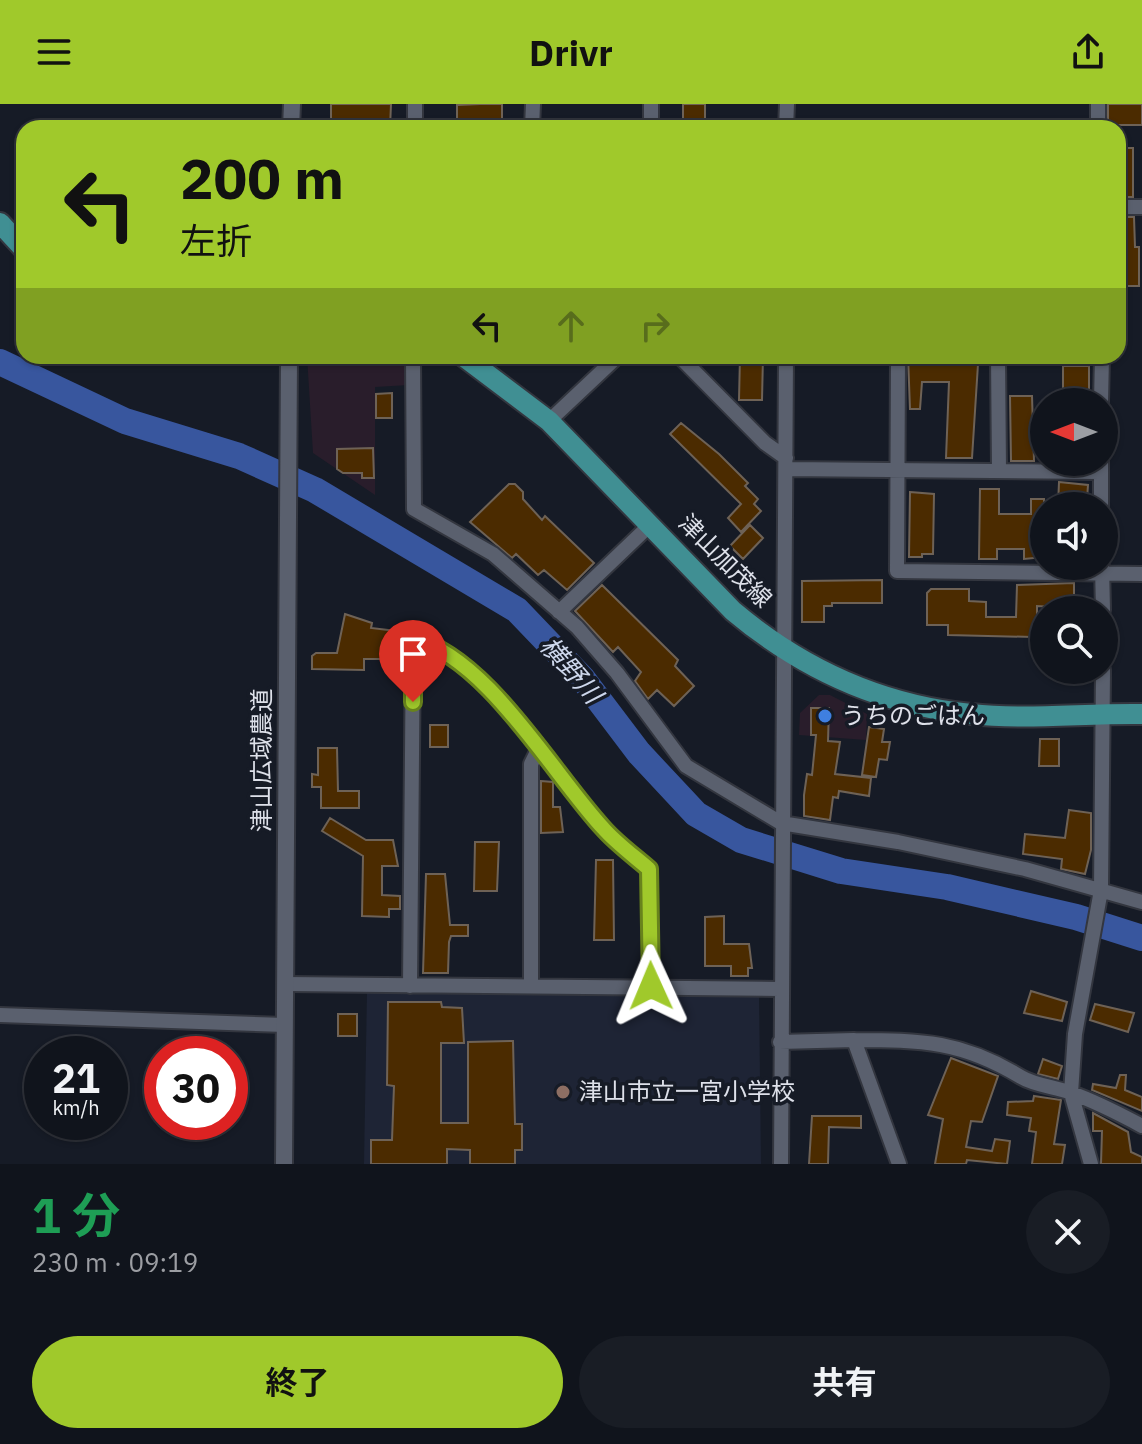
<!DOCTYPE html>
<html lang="ja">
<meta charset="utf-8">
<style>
:root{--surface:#10141c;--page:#191d25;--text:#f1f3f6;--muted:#9c9ea3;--line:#30333b;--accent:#a0c92b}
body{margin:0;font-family:"IBM Plex Sans","Noto Sans JP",sans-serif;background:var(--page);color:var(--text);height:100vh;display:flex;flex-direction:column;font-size:30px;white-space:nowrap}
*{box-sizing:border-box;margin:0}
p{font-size:26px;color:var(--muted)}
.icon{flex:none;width:44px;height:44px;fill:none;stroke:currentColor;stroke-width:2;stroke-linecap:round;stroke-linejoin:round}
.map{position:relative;height:1060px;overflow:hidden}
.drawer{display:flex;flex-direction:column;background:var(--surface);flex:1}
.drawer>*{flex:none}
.hud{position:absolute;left:16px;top:16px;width:1110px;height:244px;border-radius:24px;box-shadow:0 2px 6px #0004,0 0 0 2px var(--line);background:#a0c92b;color:#111;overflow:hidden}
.needle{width:52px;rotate:270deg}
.fabs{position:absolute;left:1030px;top:284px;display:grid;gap:16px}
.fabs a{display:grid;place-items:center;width:88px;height:88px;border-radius:50%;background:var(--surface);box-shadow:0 2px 6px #0004,0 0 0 2px var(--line);font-size:40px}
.speed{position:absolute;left:24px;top:932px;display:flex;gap:16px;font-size:40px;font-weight:700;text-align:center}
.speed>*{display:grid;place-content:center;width:104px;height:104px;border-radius:50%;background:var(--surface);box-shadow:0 2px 6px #0004,0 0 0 2px var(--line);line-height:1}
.speed small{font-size:20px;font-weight:400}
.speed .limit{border:12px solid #d22;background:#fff;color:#111}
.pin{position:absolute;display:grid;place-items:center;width:68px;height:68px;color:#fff;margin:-82px -34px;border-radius:50% 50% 50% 0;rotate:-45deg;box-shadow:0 0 8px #0007}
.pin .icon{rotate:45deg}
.me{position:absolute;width:88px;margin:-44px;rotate:359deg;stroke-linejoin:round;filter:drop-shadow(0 0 6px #0008)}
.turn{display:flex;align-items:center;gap:28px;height:168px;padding:0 32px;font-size:36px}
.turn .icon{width:104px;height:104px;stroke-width:2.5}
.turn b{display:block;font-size:56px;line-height:68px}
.lanes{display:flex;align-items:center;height:76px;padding:0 32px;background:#0003;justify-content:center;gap:40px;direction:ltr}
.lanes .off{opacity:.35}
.round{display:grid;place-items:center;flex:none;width:84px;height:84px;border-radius:42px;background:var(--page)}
.overview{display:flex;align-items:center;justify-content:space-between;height:136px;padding:0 32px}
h1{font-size:48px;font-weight:700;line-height:60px;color:#1e9e55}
.primary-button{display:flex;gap:16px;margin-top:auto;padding:16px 32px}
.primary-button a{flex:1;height:92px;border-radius:48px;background:var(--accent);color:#111;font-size:32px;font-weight:700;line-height:92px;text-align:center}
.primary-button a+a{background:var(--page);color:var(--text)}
header{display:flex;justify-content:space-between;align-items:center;height:104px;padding:0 32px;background:var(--accent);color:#111;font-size:36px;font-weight:700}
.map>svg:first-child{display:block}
.commercial{fill:#291d2b}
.built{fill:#1e2435}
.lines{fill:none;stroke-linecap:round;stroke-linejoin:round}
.river{stroke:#38569e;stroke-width:26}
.building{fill:#4b2b00;stroke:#6e6256;stroke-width:2}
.minor-casing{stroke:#33363f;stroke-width:18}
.tertiary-casing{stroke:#33363f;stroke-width:20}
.primary-casing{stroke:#33363f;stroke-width:24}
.minor{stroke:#5a606e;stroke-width:14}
.tertiary{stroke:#5a606e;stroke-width:16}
.primary{stroke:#408f93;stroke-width:20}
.route-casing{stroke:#68831c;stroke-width:20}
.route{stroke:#a0c92b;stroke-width:14}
.shop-dot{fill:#3f7fe0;stroke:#161b26;stroke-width:3}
.education-dot{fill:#8d6e63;stroke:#161b26;stroke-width:3}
.labels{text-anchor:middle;stroke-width:7;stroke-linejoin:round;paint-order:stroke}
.street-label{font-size:24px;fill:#dde0e9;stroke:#161b26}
.poi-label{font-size:24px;fill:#dde0e9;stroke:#161b26;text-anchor:start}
.water-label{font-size:26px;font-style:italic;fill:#cdd7ec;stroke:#161b26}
</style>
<header><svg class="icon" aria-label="menu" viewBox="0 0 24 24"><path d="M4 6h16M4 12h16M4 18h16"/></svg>Drivr<svg class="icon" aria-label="share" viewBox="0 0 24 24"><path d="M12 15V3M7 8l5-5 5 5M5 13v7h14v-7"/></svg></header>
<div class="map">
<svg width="1142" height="1060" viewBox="0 0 1142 1060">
<rect width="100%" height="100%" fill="#161b26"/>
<path class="commercial" d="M 307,252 L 408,252 L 409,281 L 375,283 L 375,391 L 313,349 Z
M 819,591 L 830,591 L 867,610 L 866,636 L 799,631 L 800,609 Z"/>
<path class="built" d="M 367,887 L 759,892 L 761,1060 L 364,1060 Z"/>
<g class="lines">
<path class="river" d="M 0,258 L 125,317 L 239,352 L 315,386 L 517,506 L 583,575 L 639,649 L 696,710 L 741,736 L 841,767 L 947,783 L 1076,813 L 1142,834"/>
</g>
<path class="building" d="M 331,0 L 391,0 L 390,24 L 331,24 Z
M 480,0 L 502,0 L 502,20 L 457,24 L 457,1 Z
M 683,0 L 705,0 L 705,18 L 683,20 Z
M 1108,0 L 1142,0 L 1142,21 L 1108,21 Z
M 1118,44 L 1133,44 L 1133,93 L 1118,93 Z
M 1118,113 L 1134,113 L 1135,143 L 1139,143 L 1139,182 L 1118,182 Z
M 740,252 L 763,252 L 762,296 L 739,296 Z
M 908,252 L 938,252 L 938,260 L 978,260 L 972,354 L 946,354 L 949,278 L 922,278 L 920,305 L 910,305 Z
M 1063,262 L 1089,262 L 1089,298 L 1063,298 Z
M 392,289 L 392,314 L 376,314 L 376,290 Z
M 1010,292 L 1032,292 L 1034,357 L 1011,357 Z
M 681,319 L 719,350 L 748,379 L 745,382 L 758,395 L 754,400 L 761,407 L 741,428 L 728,414 L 741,400 L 670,330 Z
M 373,344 L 374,374 L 362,374 L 362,369 L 343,369 L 337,365 L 337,345 Z
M 1059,378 L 1088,381 L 1087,395 L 1081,395 L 1081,402 L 1058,402 Z
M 509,380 L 515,380 L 523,388 L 523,395 L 542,416 L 545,412 L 594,459 L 567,486 L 544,466 L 538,471 L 516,450 L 512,454 L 470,418 Z
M 980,385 L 999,385 L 999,410 L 1031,410 L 1031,395 L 1044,395 L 1044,453 L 1024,455 L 1024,445 L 997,445 L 997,455 L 979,455 Z
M 910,388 L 934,390 L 933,450 L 922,450 L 922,453 L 909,453 Z
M 750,421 L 763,434 L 743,455 L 730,442 Z
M 882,476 L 882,499 L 832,499 L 832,502 L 824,502 L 824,518 L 802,518 L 802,477 Z
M 1074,479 L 1074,504 L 1037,502 L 1037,529 L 1032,529 L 1032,533 L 948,531 L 948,521 L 927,521 L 927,489 L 931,485 L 969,485 L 969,497 L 986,498 L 986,513 L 1016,513 L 1017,481 Z
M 602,481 L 678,556 L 675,562 L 694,582 L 674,602 L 657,586 L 648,595 L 635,577 L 641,568 L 618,543 L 613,548 L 575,507 Z
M 345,510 L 372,519 L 371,524 L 396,527 L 395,555 L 364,555 L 364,566 L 312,565 L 312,552 L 316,549 L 337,549 Z
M 811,604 L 829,604 L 828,637 L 840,638 L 835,670 L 871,674 L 869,692 L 839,687 L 838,694 L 833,693 L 830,716 L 804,712 L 804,691 L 807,670 L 812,671 L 816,631 L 811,631 Z
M 430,621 L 448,621 L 448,643 L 430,643 Z
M 869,623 L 884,625 L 882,638 L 890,638 L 887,656 L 879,655 L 876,673 L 862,671 Z
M 1040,635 L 1059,635 L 1059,662 L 1039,662 Z
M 318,644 L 337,644 L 338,687 L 359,687 L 359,704 L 321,704 L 321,683 L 312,683 L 312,670 L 318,671 Z
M 541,677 L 553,678 L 553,703 L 560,703 L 563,728 L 541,729 Z
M 1069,706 L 1091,709 L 1091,746 L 1085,770 L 1061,765 L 1062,755 L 1023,750 L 1025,730 L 1065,734 Z
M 330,714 L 366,736 L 393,736 L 398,762 L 382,762 L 382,791 L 400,792 L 400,805 L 389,805 L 389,813 L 362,812 L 363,752 L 322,727 Z
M 475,738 L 499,738 L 497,787 L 474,787 Z
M 596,756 L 613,756 L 614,836 L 594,836 Z
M 426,770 L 445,770 L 450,821 L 468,821 L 468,832 L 451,832 L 449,838 L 448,869 L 423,869 Z
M 724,812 L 724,840 L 749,840 L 752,864 L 748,864 L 748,872 L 731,872 L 731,862 L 705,862 L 705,813 Z
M 1031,887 L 1067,898 L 1062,917 L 1024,909 Z
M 388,898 L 441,898 L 442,903 L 462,904 L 464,939 L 441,939 L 441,1019 L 468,1019 L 468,938 L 513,937 L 515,1020 L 522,1020 L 522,1046 L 515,1046 L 515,1060 L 470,1060 L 470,1046 L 447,1045 L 447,1060 L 371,1060 L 371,1036 L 392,1036 L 394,982 L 387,981 Z
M 1095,900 L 1134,909 L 1128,928 L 1090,916 Z
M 338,910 L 357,910 L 357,932 L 338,932 Z
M 951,954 L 998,972 L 982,1018 L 971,1017 L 966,1043 L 992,1047 L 995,1035 L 1010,1037 L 1007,1060 L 967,1056 L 966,1060 L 935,1060 L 943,1015 L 928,1011 Z
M 1043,955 L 1062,962 L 1058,975 L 1038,970 Z
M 1120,971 L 1126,971 L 1125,986 L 1142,993 L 1142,1007 L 1092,986 L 1093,980 L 1116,984 Z
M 1034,992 L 1061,996 L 1054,1040 L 1065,1041 L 1062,1060 L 1032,1060 L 1036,1028 L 1029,1027 L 1031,1014 L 1007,1011 L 1008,998 L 1033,997 Z
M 1093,1009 L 1128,1028 L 1131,1048 L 1142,1053 L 1142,1060 L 1101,1060 L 1102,1027 L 1093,1027 Z
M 812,1012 L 861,1012 L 861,1024 L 829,1023 L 828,1060 L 809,1060 Z"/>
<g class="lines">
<g class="minor-casing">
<path id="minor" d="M 415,24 L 415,0
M 532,24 L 533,0
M 651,24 L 651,0
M 786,24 L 787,0
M 1098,24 L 1098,0
M 1118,103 L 1142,103
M 413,252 L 414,405 L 493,450 L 577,523 L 617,569 L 686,662 L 781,719 L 898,738 L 1025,765 L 1142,798
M 679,252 L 765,339 L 786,354
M 898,252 L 897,467 L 1142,470
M 998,252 L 999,366
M 1101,298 L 1102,252
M 549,317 L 618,252
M 1101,358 L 1101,402
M 786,365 L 1101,368
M 1102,462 L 1103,506
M 559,508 L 651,420
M 286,880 L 780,885
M 410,882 L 413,535 C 486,551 554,670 603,724 C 616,739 634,752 649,765 L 651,882
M 531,882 L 531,660 L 539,644
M 0,911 L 285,921
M 854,936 C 922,936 962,937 1021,973 C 1034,981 1054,983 1069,988 C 1094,997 1118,1009 1142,1022
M 780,938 L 854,936 L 899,1060
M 781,1060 L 786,252
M 1091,1060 L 1071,989 L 1075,930 L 1101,786 L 1103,566"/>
</g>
<g class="tertiary-casing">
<path id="tertiary" d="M 291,24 L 292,0
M 284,1060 L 289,252"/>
</g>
<g class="primary-casing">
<path id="primary" d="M 0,119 L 24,145
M 463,252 L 549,317 L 733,507 C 802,565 880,601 971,610 C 1026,616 1086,609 1142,610"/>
</g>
<use href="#minor" class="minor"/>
<use href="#tertiary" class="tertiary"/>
<use href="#primary" class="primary"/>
</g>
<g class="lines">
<g class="route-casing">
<path id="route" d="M 413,598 L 413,535 C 486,552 553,670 603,724 C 616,739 634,752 649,765 L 651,882"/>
</g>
<use href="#route" class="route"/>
</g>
<circle class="shop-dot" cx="825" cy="612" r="8"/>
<circle class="education-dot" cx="563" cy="988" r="8"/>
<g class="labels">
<g class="street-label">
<text transform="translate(725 457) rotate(45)" y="8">津山加茂線</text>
<text transform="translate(262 656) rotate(-90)" y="8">津山広域農道</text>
</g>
<g class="poi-label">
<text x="841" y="620">うちのごはん</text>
<text x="579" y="996">津山市立一宮小学校</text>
</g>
<g class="water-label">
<text transform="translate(571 566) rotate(49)" y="9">横野川</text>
</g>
</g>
</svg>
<div class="fabs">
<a><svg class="needle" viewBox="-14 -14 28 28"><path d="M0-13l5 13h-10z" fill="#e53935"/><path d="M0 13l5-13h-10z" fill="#9c9ea3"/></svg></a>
<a><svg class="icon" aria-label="sound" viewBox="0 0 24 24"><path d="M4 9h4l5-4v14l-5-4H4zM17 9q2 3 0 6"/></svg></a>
<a><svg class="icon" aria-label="search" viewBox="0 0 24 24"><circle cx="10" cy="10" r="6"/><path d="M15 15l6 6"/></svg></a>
</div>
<div class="speed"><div>21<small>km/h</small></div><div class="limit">30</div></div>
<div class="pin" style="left:413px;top:598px;background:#d93025"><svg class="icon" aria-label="arrive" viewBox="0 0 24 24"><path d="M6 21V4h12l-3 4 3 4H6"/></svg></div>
<svg class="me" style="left:651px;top:882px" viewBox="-20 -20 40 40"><path d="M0-17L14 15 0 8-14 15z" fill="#a0c92b" stroke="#fff" stroke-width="4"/></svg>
<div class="hud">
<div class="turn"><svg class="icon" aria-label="left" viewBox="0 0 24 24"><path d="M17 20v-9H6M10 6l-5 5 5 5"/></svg><div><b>200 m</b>左折</div></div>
<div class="lanes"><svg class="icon" aria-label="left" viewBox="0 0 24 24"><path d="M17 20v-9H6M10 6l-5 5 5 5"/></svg><svg class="icon off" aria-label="ahead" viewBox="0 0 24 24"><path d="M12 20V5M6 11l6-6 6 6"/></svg><svg class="icon off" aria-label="right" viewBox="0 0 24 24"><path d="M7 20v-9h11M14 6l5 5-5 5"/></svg></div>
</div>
</div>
<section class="drawer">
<div class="overview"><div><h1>1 分</h1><p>230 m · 09:19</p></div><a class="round"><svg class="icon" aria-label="close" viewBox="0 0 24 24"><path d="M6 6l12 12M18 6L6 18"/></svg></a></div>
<div class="primary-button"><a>終了</a><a>共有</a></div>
</section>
